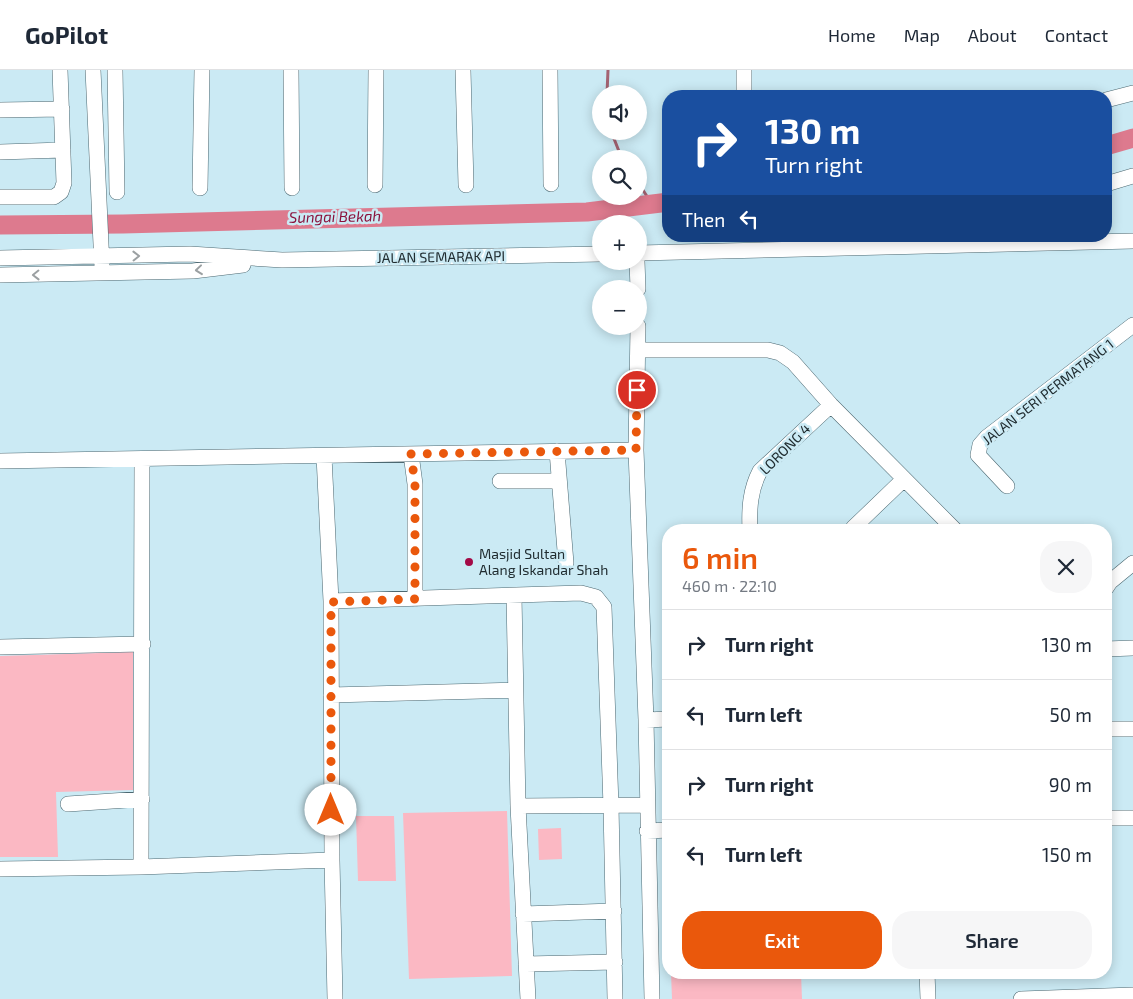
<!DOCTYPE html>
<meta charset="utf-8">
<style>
:root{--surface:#fff;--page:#f6f6f7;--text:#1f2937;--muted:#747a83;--line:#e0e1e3;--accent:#ea580c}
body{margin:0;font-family:"Exo 2",sans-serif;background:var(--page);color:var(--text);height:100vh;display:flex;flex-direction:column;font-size:19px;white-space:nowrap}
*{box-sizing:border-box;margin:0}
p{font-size:16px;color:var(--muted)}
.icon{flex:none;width:28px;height:28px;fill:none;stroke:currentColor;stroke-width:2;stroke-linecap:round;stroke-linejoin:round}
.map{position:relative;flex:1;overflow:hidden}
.side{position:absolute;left:662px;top:454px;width:450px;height:455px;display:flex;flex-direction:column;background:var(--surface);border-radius:20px;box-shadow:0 2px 12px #0003}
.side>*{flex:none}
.guide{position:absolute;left:662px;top:20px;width:450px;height:152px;border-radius:20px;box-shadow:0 2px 12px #0003;background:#1a4fa0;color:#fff;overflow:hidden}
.controls{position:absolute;left:592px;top:15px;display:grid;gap:10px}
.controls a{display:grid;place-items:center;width:55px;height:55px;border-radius:50%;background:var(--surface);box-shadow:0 2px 12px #0003;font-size:25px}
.pin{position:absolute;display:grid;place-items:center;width:42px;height:42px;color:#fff;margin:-21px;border:2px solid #fff;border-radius:50%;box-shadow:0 1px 5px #0007}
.me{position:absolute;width:55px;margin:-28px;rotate:0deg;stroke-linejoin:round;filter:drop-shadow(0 0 4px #0008)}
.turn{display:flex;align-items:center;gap:18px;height:105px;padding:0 20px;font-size:22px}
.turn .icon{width:65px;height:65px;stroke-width:2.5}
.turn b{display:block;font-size:35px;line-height:42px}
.then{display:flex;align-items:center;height:48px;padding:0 20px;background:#0003;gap:10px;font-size:19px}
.round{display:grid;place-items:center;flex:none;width:52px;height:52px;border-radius:20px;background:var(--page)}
.headline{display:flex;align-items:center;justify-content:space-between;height:85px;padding:0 20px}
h1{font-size:30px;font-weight:600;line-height:38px;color:var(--accent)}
.primary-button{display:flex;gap:10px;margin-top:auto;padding:10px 20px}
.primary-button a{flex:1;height:58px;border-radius:20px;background:var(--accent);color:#fff;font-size:20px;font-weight:600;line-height:58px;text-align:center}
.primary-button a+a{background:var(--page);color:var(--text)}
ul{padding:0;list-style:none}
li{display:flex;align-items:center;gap:15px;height:70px;padding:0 20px;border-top:1px solid var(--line)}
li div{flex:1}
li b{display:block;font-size:19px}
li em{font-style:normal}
header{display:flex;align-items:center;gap:30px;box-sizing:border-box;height:70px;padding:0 25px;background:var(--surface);border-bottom:1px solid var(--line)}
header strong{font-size:24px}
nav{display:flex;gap:28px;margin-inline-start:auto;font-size:18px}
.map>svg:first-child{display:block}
.green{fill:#fbb8c3}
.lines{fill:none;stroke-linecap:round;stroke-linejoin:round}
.stream{stroke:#a46372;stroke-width:3}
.river{stroke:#dd7a8e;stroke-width:19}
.minor-casing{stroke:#4c6871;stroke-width:16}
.minor{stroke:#fff;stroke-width:15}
.oneway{stroke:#9ba0a2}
.route{stroke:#ea580c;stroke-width:9;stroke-dasharray:0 16.2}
.poi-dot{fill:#a30a46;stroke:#cbeaf4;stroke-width:2}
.labels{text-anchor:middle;stroke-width:5;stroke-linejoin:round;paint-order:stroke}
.street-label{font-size:14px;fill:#202c30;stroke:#cbeaf4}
.poi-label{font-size:14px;fill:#202c30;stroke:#cbeaf4;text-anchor:start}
.water-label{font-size:15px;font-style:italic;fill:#8a113c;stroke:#cbeaf4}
</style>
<header>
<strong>GoPilot</strong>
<nav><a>Home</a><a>Map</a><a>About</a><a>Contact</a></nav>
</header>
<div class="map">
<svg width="1133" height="929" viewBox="0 0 1133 929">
<rect width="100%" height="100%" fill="#cbeaf4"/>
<path class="green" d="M 133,582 L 133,720 L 56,722 L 58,787 L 0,787 L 0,586 Z
M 507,741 L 512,906 L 409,909 L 403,743 Z
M 356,746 L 394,746 L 396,811 L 358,811 Z
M 561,758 L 562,789 L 539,790 L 538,759 Z
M 671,903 L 801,903 L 802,929 L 672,929 Z"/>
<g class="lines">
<path class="stream" d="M 607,24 L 608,0
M 611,61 L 622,89
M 639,114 L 652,134"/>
<path class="river" d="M 1106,76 L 1133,68
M 0,155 L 123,154 L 587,142 L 669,132"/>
<g class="minor-casing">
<path id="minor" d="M 93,0 L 102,196
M 115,0 L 117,122
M 291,0 L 292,118
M 463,0 L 466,115
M 550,0 L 551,114
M 744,0 L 744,26
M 1106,30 L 1133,23
M 0,40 L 62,39
M 0,82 L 63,80
M 1106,114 L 1133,106
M 375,115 L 376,0
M 200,118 L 202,0
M 0,127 L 54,127 L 61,122 L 64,113 L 60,0
M 639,183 L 1133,171
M 0,188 L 190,184 L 282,190 L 601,184
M 637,191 L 638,219
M 0,205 L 193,201 L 243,195
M 638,256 L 636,380 L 646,650 L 652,929
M 638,280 L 768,280 L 780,283 L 793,292 L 831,335 L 955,460
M 557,381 L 566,493
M 411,384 L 415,414 L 415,529
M 324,386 L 331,531 L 332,790 L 335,929
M 0,391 L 636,380
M 500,411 L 559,411
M 1007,416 L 978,385 L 980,375 L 987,367 L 1133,255
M 853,458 L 904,409
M 750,460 C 749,439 750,420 760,401 L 831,335
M 1106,518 L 1110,512 L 1133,493
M 514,526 L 518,736 L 528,929
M 331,531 L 581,523 L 596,527 L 604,537 L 611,736 L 615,929
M 0,577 L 143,574
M 1106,579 L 1133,578
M 331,625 L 515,620
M 646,650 L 669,649
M 1106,659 L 1133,659
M 68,734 L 142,729
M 518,736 L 647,735
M 1106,748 L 1133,748
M 647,761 L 669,760
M 141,797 L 142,389
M 0,799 L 141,797 L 332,790
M 523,844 L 614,841
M 526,894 L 615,892
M 927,902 L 928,929
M 1021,929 L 1133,925"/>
</g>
<use href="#minor" class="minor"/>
</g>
<defs><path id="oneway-chevron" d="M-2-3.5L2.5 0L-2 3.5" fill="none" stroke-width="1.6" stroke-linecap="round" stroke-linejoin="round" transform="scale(1.25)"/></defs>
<g class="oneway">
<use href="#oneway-chevron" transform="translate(136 186) rotate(-1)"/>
<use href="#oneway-chevron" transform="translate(199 200) rotate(174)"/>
<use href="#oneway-chevron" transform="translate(36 205) rotate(179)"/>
</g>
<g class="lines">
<path class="route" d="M 331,740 L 331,532 L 415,529 L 415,414 L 411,384 L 636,380 L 637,320"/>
</g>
<circle class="poi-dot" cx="469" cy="492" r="5"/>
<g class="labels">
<g class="street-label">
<text transform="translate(441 187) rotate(-1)" y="5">JALAN SEMARAK API</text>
<text transform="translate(1048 322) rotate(-38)" y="5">JALAN SERI PERMATANG 1</text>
<text transform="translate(785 379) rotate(-45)" y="5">LORONG 4</text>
</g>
<g class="poi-label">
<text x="479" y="489">Masjid Sultan<tspan x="479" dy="16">Alang Iskandar Shah</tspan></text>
</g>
<g class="water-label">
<text transform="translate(335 147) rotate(-1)" y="5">Sungai Bekah</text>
</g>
</g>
</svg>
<div class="controls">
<a><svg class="icon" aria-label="sound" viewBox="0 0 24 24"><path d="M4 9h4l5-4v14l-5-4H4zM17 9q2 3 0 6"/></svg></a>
<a><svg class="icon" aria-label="search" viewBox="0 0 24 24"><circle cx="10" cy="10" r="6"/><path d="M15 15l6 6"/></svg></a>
<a>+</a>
<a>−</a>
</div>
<div class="pin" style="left:637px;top:320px;background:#d93025"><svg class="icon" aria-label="arrive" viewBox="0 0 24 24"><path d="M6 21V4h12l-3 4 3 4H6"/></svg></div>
<svg class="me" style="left:331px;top:740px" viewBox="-20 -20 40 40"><circle r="19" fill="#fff"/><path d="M0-13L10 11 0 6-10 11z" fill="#ea580c"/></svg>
<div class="guide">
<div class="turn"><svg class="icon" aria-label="right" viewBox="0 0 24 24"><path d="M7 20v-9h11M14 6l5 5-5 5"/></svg><div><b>130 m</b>Turn right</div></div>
<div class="then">Then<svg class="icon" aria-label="left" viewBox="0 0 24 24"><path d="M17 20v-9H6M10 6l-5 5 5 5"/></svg></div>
</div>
<section class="side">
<div class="headline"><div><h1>6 min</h1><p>460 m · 22:10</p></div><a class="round"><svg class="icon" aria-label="close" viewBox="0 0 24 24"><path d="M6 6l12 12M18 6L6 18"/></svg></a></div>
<ul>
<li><svg class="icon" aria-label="right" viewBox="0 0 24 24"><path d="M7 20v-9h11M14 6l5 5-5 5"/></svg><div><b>Turn right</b></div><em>130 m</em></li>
<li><svg class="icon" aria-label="left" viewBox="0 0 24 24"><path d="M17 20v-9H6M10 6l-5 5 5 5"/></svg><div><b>Turn left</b></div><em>50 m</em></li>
<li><svg class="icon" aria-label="right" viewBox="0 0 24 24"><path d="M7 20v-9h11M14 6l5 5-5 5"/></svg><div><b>Turn right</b></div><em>90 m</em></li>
<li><svg class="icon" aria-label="left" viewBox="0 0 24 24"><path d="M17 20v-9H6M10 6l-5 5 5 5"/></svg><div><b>Turn left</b></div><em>150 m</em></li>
</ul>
<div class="primary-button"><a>Exit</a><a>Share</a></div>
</section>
</div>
